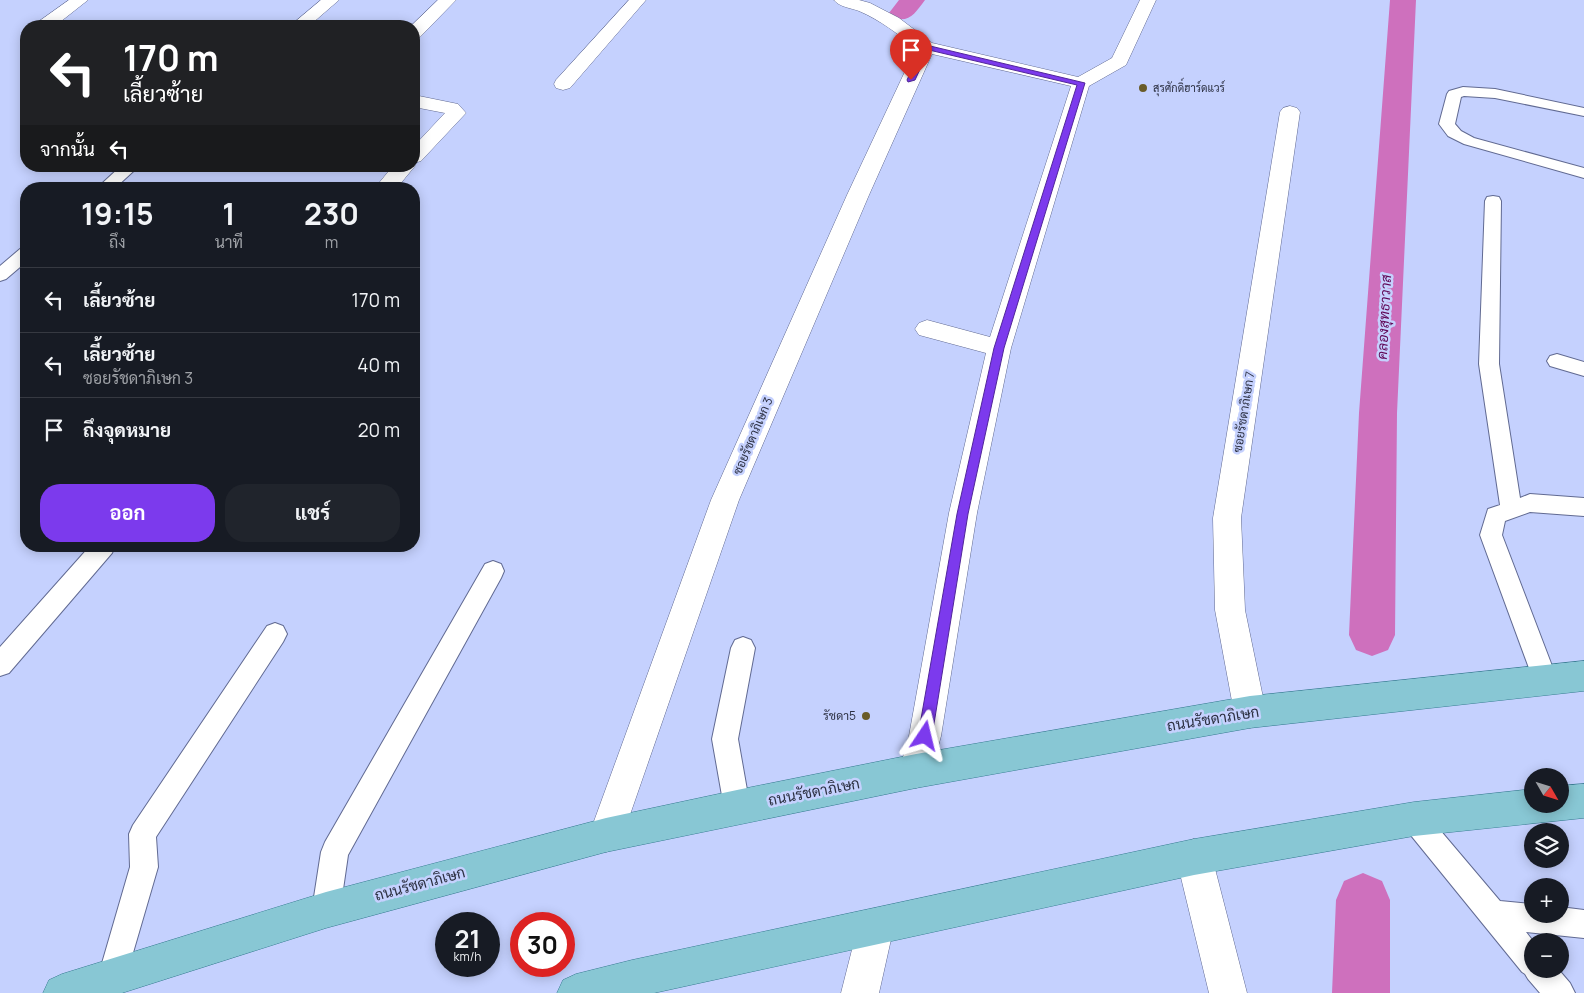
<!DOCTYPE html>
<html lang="th">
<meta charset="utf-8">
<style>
:root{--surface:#171b24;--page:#20242c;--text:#f1f3f6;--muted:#9ea1a6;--line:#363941;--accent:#7c3aed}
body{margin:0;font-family:Manrope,Sarabun,sans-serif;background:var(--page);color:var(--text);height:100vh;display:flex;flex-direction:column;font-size:19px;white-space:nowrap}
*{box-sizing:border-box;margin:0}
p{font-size:16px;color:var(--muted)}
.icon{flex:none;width:28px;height:28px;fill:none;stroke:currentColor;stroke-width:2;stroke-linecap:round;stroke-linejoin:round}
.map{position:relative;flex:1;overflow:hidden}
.drawer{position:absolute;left:20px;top:182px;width:400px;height:370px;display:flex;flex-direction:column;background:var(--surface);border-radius:20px;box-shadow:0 2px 12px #0003}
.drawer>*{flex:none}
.top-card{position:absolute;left:20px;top:20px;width:400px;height:152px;border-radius:20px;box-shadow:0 2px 12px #0003;background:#202124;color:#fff;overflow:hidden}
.needle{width:32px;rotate:129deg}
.controls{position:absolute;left:1524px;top:768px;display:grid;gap:10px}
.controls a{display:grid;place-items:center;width:45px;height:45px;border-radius:50%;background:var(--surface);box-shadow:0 2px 12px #0003;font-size:25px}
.speed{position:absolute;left:435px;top:912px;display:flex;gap:10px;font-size:25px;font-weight:700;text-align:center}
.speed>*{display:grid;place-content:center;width:65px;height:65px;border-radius:50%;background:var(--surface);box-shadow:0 2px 12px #0003;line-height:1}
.speed small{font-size:12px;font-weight:400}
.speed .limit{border:8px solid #d22;background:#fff;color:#111}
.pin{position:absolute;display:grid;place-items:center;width:42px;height:42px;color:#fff;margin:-51px -21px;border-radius:50% 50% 50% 0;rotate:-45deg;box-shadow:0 0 5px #0007}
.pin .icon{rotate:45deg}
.me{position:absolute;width:55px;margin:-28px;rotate:10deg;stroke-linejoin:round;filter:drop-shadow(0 0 4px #0008)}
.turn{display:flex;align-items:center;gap:18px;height:105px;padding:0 20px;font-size:22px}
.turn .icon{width:65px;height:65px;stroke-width:2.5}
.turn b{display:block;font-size:35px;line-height:42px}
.then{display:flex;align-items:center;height:48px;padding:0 20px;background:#0003;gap:10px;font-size:19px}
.eta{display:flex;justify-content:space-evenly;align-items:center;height:85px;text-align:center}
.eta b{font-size:30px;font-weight:700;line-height:35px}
.primary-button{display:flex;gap:10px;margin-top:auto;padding:10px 20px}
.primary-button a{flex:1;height:58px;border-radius:20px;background:var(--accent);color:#fff;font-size:20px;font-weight:700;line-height:58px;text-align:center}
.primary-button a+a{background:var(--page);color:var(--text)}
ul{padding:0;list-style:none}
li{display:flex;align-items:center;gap:15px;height:65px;padding:0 20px;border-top:1px solid var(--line)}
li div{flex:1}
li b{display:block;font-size:19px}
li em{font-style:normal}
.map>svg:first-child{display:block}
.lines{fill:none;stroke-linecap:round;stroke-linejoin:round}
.canal{fill:#ce70bd;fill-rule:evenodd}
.service-casing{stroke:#616a92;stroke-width:2}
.minor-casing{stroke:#616a92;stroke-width:1}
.primary-casing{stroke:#347a8f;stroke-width:1}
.service{fill:#fff;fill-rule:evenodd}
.minor{fill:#fff;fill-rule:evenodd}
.primary{fill:#88c7d4;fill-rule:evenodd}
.route{fill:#7c3aed;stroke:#51269a}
.poi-dot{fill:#695b28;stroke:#c5d1fe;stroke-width:2}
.labels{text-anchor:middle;stroke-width:5;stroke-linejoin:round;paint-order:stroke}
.far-poi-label{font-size:11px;fill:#2c3042;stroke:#c5d1fe;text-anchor:start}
.street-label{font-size:12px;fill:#2c3042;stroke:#c5d1fe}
.poi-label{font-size:12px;fill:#2c3042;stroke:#c5d1fe;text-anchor:end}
.water-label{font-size:14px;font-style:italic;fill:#600655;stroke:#c5d1fe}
.near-street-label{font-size:15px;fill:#2c3042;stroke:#c5d1fe}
</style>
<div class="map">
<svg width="1584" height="993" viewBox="0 0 1584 993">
<rect width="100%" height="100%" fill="#c5d1fe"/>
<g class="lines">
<path class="canal" d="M 899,0 L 925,0 C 915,13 910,23 893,18 L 889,13 Z
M 1390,0 L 1416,0 L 1397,413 L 1395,635 L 1388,650 L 1372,656 L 1356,650 L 1349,635 L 1359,413 Z
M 1363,873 L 1382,881 L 1390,900 L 1390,993 L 1332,993 L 1336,900 L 1344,881 Z"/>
<g class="service-casing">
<path id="service" d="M 1463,87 L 1495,89 L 1584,108 L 1584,116 L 1495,98 L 1464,96 L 1461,97 L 1455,124 L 1461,131 L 1474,138 L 1584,168 L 1584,178 L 1464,144 L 1448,136 L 1439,124 L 1447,94 L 1449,91 Z
M 121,166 L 139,166 L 114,189 L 96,189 Z
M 1493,196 L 1499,197 L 1501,201 L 1499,364 L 1520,498 L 1530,494 L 1584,498 L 1584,516 L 1530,512 L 1505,521 L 1502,535 L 1557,679 L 1554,687 L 1545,690 L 1536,687 L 1533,679 L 1480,535 L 1488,509 L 1500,505 L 1479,364 L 1485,201 L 1487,197 Z
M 26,247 L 26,262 L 6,279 L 0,281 L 0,266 L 20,249 Z
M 1557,354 L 1584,362 L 1584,376 L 1550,366 L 1547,361 L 1550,356 Z
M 90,546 L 115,546 L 112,553 L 9,673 L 0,676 L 0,647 Z
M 493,561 L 501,564 L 504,571 L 501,578 L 348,855 L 340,910 L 336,920 L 326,924 L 316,920 L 312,910 L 321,852 L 325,842 L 485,564 Z
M 275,623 L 283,626 L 287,634 L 283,642 L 156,837 L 158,867 L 123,987 L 113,992 L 103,987 L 98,977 L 130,867 L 129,834 L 133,825 L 267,626 Z
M 743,637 L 751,640 L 755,648 L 738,739 L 750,807 L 746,816 L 737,820 L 728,816 L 724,807 L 712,739 L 731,648 L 735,640 Z
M 1414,806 L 1423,810 L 1500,901 L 1532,904 L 1532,914 L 1560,914 L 1560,907 L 1584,910 L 1584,938 L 1526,932 L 1533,941 L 1532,969 L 1558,969 L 1570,983 L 1575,993 L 1540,993 L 1528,979 L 1525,974 L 1522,972 L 1405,828 L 1401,819 L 1405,810 Z"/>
</g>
<g class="minor-casing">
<path id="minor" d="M 69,0 L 88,0 L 55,26 L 35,26 L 38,22 Z
M 321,0 L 339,0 L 309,26 L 290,26 Z
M 438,0 L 456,0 L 420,37 L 414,38 L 414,26 L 411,26 Z
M 629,0 L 646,0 L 570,88 L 563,90 L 556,88 L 554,84 L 556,80 Z
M 834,0 L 859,0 L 870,3 L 899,18 L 932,43 L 1078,77 L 1112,58 L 1140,0 L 1156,0 L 1126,65 L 1089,86 L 1011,348 L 977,513 L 941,736 L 928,783 L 916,788 L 904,783 L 899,771 L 909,736 L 949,513 L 986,353 L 919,335 L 915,329 L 919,323 L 927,320 L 990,337 L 1071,86 L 932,54 L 869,195 L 739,500 L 623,835 L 618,847 L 606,852 L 594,847 L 589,835 L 711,500 L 847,195 L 916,48 C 898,34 880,20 859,11 C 851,8 839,7 834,0 Z
M 414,95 L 458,104 L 466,113 L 421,161 L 414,163 L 414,146 L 445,113 L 414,107 Z
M 1290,106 L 1297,108 L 1300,112 L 1241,518 L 1245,610 L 1266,712 L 1261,723 L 1250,728 L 1239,723 L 1234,712 L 1215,610 L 1213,518 L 1280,112 L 1283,108 Z
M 414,164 L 415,166 L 396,189 L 374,189 L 393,166 L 414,166 Z
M 1194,839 L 1206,845 L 1212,857 L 1247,993 L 1209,993 L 1176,857 L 1182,845 Z
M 876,908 L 889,913 L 894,926 L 879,993 L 841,993 L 858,926 L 863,913 Z"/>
</g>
<g class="primary-casing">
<path id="primary" d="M 1584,661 L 1584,691 L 1250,728 L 916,788 L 606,852 L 326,928 L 122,993 L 43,993 L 49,980 L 62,974 L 326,892 L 606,818 L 737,790 L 916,754 L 1250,696 Z
M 1584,784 L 1584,818 L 1414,836 L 1194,875 L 654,993 L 557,993 L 563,980 L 576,974 L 632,960 L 1194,839 L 1414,802 L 1532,789 L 1532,804 L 1560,804 L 1560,786 Z"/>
</g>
<use href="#service" class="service"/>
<use href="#minor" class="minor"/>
<use href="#primary" class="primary"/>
</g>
<path class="route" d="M 926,45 L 1085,83 L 1004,348 L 968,514 L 932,736 L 930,741 L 925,743 L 920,741 L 918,736 L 957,514 L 994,348 L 1077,85 L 929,50 L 915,80 L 908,82 L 907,80 L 922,47 Z"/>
<g class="poi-dot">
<circle cx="1143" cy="88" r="5"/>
<circle cx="866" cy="716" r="5"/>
</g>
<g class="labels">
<g class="far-poi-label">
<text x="1153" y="92">สุรศักดิ์ฮาร์ดแวร์</text>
</g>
<g class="street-label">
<text transform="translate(1244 412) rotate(-81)" y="4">ซอยรัชดาภิเษก 7</text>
<text transform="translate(753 436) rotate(-67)" y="4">ซอยรัชดาภิเษก 3</text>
</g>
<g class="poi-label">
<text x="856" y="720">รัชดา5</text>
</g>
<g class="water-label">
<text transform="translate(1384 317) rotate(-87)" y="5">คลองสุทธาวาส</text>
</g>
<g class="near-street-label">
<text transform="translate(1213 719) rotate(-9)" y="5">ถนนรัชดาภิเษก</text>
<text transform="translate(814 792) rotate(-11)" y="5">ถนนรัชดาภิเษก</text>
<text transform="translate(420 884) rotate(-15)" y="5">ถนนรัชดาภิเษก</text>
</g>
</g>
</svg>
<div class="controls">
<a><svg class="needle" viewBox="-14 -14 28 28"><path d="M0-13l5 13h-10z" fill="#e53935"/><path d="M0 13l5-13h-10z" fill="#9ea1a6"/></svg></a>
<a><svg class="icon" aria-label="layers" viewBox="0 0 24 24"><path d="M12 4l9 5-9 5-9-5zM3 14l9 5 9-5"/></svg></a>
<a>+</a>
<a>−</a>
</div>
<div class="speed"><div>21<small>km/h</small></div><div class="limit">30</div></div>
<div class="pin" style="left:911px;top:80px;background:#d93025"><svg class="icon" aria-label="arrive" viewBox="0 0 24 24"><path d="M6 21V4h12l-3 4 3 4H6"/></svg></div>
<svg class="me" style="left:925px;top:736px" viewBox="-20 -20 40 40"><path d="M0-17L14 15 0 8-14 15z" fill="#7c3aed" stroke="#fff" stroke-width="4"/></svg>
<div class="top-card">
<div class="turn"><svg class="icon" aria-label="left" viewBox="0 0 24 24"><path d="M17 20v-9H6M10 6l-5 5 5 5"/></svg><div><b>170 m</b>เลี้ยวซ้าย</div></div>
<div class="then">จากนั้น<svg class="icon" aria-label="left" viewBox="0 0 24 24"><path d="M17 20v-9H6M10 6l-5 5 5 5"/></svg></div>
</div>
<section class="drawer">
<div class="eta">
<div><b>19:15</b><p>ถึง</p></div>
<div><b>1</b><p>นาที</p></div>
<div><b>230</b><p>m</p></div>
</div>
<ul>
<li><svg class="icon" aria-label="left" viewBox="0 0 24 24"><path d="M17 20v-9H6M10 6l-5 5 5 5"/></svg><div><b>เลี้ยวซ้าย</b></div><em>170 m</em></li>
<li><svg class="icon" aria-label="left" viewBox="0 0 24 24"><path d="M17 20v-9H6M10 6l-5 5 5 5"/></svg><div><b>เลี้ยวซ้าย</b><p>ซอยรัชดาภิเษก 3</p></div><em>40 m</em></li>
<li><svg class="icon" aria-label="arrive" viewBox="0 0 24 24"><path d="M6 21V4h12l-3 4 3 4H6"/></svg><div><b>ถึงจุดหมาย</b></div><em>20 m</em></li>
</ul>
<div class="primary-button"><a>ออก</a><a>แชร์</a></div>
</section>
</div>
